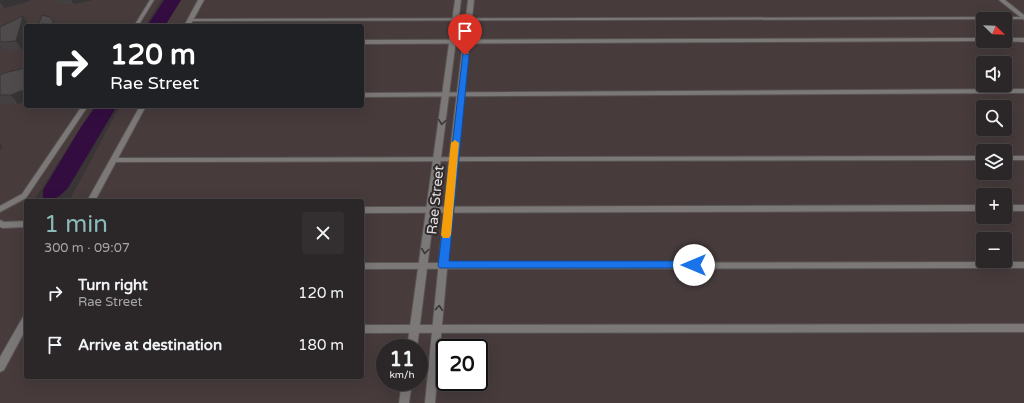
<!DOCTYPE html>
<meta charset="utf-8">
<style>
:root{--surface:#2b2728;--page:#332f30;--text:#f1f3f6;--muted:#a6a5a8;--line:#474445;--accent:#8bbbb9}
body{margin:0;font-family:"Varela Round",sans-serif;background:var(--page);color:var(--text);height:100vh;display:flex;flex-direction:column;font-size:15px;white-space:nowrap}
*{box-sizing:border-box;margin:0}
p{font-size:13px;color:var(--muted)}
.icon{flex:none;width:22px;height:22px;fill:none;stroke:currentColor;stroke-width:2;stroke-linecap:round;stroke-linejoin:round}
.map{position:relative;flex:1;overflow:hidden}
.sheet{position:absolute;left:24px;top:199px;width:340px;height:180px;display:flex;flex-direction:column;background:var(--surface);border-radius:4px;box-shadow:0 4px 16px #0002,0 0 0 1px var(--line)}
.sheet>*{flex:none}
.banner{position:absolute;left:24px;top:24px;width:340px;height:84px;border-radius:4px;box-shadow:0 4px 16px #0002,0 0 0 1px var(--line);background:#202124;color:#fff;overflow:hidden}
.needle{width:26px;rotate:113deg}
.buttons{position:absolute;left:976px;top:12px;display:grid;gap:8px}
.buttons a{display:grid;place-items:center;width:36px;height:36px;border-radius:4px;background:var(--surface);box-shadow:0 4px 16px #0002,0 0 0 1px var(--line);font-size:20px}
.speed{position:absolute;left:376px;top:339px;display:flex;gap:8px;font-size:20px;font-weight:700;text-align:center}
.speed>*{display:grid;place-content:center;width:52px;height:52px;border-radius:50%;background:var(--surface);box-shadow:0 4px 16px #0002,0 0 0 1px var(--line);line-height:1}
.speed small{font-size:10px;font-weight:400}
.speed .limit{border:2px solid #111;border-radius:6px;background:#fff;color:#111}
.pin{position:absolute;display:grid;place-items:center;width:34px;height:34px;color:#fff;margin:-41px -17px;border-radius:50% 50% 50% 0;rotate:-45deg;box-shadow:0 0 4px #0007}
.pin .icon{rotate:45deg}
.me{position:absolute;width:44px;margin:-22px;rotate:270deg;stroke-linejoin:round;filter:drop-shadow(0 0 3px #0008)}
.turn{display:flex;align-items:center;gap:14px;height:84px;padding:0 20px;font-size:18px}
.turn .icon{width:52px;height:52px;stroke-width:2.5}
.turn b{display:block;font-size:28px;line-height:34px}
.round{display:grid;place-items:center;flex:none;width:42px;height:42px;border-radius:4px;background:var(--page)}
.head{display:flex;align-items:center;justify-content:space-between;height:68px;padding:0 20px}
h1{font-size:24px;font-weight:600;line-height:30px;color:var(--accent)}
ul{padding:0;list-style:none}
li{display:flex;align-items:center;gap:12px;height:52px;padding:0 20px}
li div{flex:1}
li b{display:block;font-size:15px}
li em{font-style:normal}
.map>svg:first-child{display:block}
.built{fill:#473b3c;fill-rule:evenodd}
.water{fill:#330d40}
.lines{fill:none;stroke-linecap:round;stroke-linejoin:round}
.lane-casing{stroke:#575253;stroke-width:2}
.street-casing{stroke:#575253;stroke-width:2}
.lane{fill:#7b7877;fill-rule:evenodd}
.street{fill:#7b7877;fill-rule:evenodd}
.wall{fill:#444042}
.shaded-wall{fill:#373436}
.building{fill:#4f4b4d;stroke:#373436}
.oneway{stroke:#3a3636}
.route{fill:#1a73e8;stroke:#114b97}
.slow{fill:#f59e0b}
.labels{text-anchor:middle;stroke-width:4;stroke-linejoin:round;paint-order:stroke}
.street-label{font-size:14px;fill:#e0dcdc;stroke:#2f2a2b}
</style>
<div class="map">
<svg width="1024" height="403" viewBox="0 0 1024 403">
<rect width="100%" height="100%" fill="#393435"/>
<path class="built" d="M 0,0 L 161,0 L 145,26 L 26,26 L 26,106 L 94,106 L 34,201 L 26,201 L 26,377 L 362,377 L 362,201 L 69,201 L 120,106 L 362,106 L 362,26 L 162,26 L 175,0 L 1024,0 L 1024,403 L 0,403 ZM 983,19 L 1005,19 L 1005,41 L 983,41 ZM 983,63 L 1005,63 L 1005,85 L 983,85 ZM 983,107 L 1005,107 L 1005,129 L 983,129 ZM 983,151 L 1005,151 L 1005,173 L 983,173 ZM 983,195 L 1005,195 L 1005,217 L 983,217 ZM 983,239 L 1005,239 L 1005,261 L 983,261 ZM 385,348 L 419,348 L 419,382 L 385,382 ZM 445,348 L 479,348 L 479,382 L 445,382 Z"/>
<path class="water" d="M 164,0 L 181,0 L 165,26 L 147,26 Z
M 96,106 L 117,106 L 68,188 C 60,196 55,202 43,199 L 43,190 L 81,127 Z"/>
<g class="lines">
<g class="lane-casing">
<path id="lane" d="M 150,0 L 154,0 L 138,26 L 134,26 Z
M 1024,17 L 1024,19 L 190,21 L 188,20 L 190,19 Z
M 983,38 L 983,41 L 985,41 L 362,44 L 362,40 Z
M 1005,38 L 1024,38 L 1024,42 L 1003,41 L 1005,41 Z
M 1024,89 L 1024,93 L 362,97 L 362,93 Z
M 82,106 L 88,106 L 26,198 L 0,212 L 0,206 L 22,194 Z
M 983,156 L 983,160 L 113,162 L 110,160 L 113,158 Z
M 1005,156 L 1024,156 L 1024,160 L 1005,160 Z
M 983,205 L 983,211 L 362,213 L 362,207 Z
M 1005,205 L 1024,205 L 1024,211 L 1005,211 Z
M 0,220 L 4,222 L 26,221 L 26,227 L 3,228 L 0,227 Z
M 1024,262 L 1024,268 L 362,269 L 362,263 Z
M 1024,324 L 1024,332 L 362,333 L 362,325 Z"/>
</g>
<g class="street-casing">
<path id="street" d="M 198,0 L 204,0 L 190,26 L 184,26 Z
M 455,0 L 461,0 L 417,348 L 407,348 Z
M 468,0 L 474,0 L 457,159 L 435,403 L 425,403 L 449,159 Z
M 999,0 L 1005,0 L 1024,15 L 1024,20 Z
M 140,106 L 146,106 L 95,201 L 87,201 Z
M 26,316 L 26,329 L 4,370 L 0,372 L 0,357 L 23,317 Z
M 402,382 L 412,382 L 409,403 L 399,403 Z"/>
</g>
<use href="#lane" class="lane"/>
<use href="#street" class="street"/>
</g>
<path class="wall" d="M 0,0 L 25,3 L 4,8 L 0,8 Z
M 53,0 L 93,0 L 74,4 L 65,4 Z
M 29,25 L 29,26 L 26,26 L 22,50 L 8,51 L 2,48 L 0,45 L 0,27 Z
M 26,68 L 26,101 L 18,104 L 0,105 L 0,75 Z"/>
<path class="shaded-wall" d="M 0,0 L 31,0 L 25,3 L 4,8 L 0,2 Z
M 71,0 L 93,0 L 74,4 Z
M 23,16 L 29,25 L 29,26 L 26,26 L 26,38 L 22,50 L 16,41 Z
M 53,21 L 57,26 L 52,26 Z
M 26,89 L 26,101 L 18,104 L 11,95 Z
M 0,142 L 2,147 L 0,151 Z"/>
<path class="building" d="M 42,15 L 50,17 L 53,21 L 52,26 L 38,26 Z
M 23,16 L 16,41 L 2,42 L 0,41 L 0,27 Z
M 25,68 L 26,68 L 26,89 L 11,95 L 0,95 L 0,75 L 4,73 Z"/>
<defs><path id="oneway-chevron" d="M-2-3.5L2.5 0L-2 3.5" fill="none" stroke-width="1.6" stroke-linecap="round" stroke-linejoin="round"/></defs>
<g class="oneway">
<use href="#oneway-chevron" transform="translate(442 122) rotate(98)"/>
<use href="#oneway-chevron" transform="translate(425 251) rotate(98)"/>
<use href="#oneway-chevron" transform="translate(439 308) rotate(-84)"/>
</g>
<path class="route" d="M 463,53 L 469,55 L 449,261 L 694,261 L 698,262 L 699,265 L 698,268 L 440,268 L 438,266 Z"/>
<path class="slow" d="M 455,140 L 459,143 L 451,235 L 449,238 L 443,238 L 441,235 L 451,143 Z"/>
<g class="labels">
<g class="street-label">
<text transform="translate(435 200) rotate(-84)" y="5">Rae Street</text>
</g>
</g>
</svg>
<div class="buttons">
<a><svg class="needle" viewBox="-14 -14 28 28"><path d="M0-13l5 13h-10z" fill="#e53935"/><path d="M0 13l5-13h-10z" fill="#a6a5a8"/></svg></a>
<a><svg class="icon" aria-label="sound" viewBox="0 0 24 24"><path d="M4 9h4l5-4v14l-5-4H4zM17 9q2 3 0 6"/></svg></a>
<a><svg class="icon" aria-label="search" viewBox="0 0 24 24"><circle cx="10" cy="10" r="6"/><path d="M15 15l6 6"/></svg></a>
<a><svg class="icon" aria-label="layers" viewBox="0 0 24 24"><path d="M12 4l9 5-9 5-9-5zM3 14l9 5 9-5"/></svg></a>
<a>+</a>
<a>−</a>
</div>
<div class="speed"><div>11<small>km/h</small></div><div class="limit">20</div></div>
<div class="pin" style="left:465px;top:55px;background:#d93025"><svg class="icon" aria-label="arrive" viewBox="0 0 24 24"><path d="M6 21V4h12l-3 4 3 4H6"/></svg></div>
<svg class="me" style="left:694px;top:265px" viewBox="-20 -20 40 40"><circle r="19" fill="#fff"/><path d="M0-13L10 11 0 6-10 11z" fill="#1a73e8"/></svg>
<div class="banner">
<div class="turn"><svg class="icon" aria-label="right" viewBox="0 0 24 24"><path d="M7 20v-9h11M14 6l5 5-5 5"/></svg><div><b>120 m</b>Rae Street</div></div>
</div>
<section class="sheet">
<div class="head"><div><h1>1 min</h1><p>300 m · 09:07</p></div><a class="round"><svg class="icon" aria-label="close" viewBox="0 0 24 24"><path d="M6 6l12 12M18 6L6 18"/></svg></a></div>
<ul>
<li><svg class="icon" aria-label="right" viewBox="0 0 24 24"><path d="M7 20v-9h11M14 6l5 5-5 5"/></svg><div><b>Turn right</b><p>Rae Street</p></div><em>120 m</em></li>
<li><svg class="icon" aria-label="arrive" viewBox="0 0 24 24"><path d="M6 21V4h12l-3 4 3 4H6"/></svg><div><b>Arrive at destination</b></div><em>180 m</em></li>
</ul>
</section>
</div>
